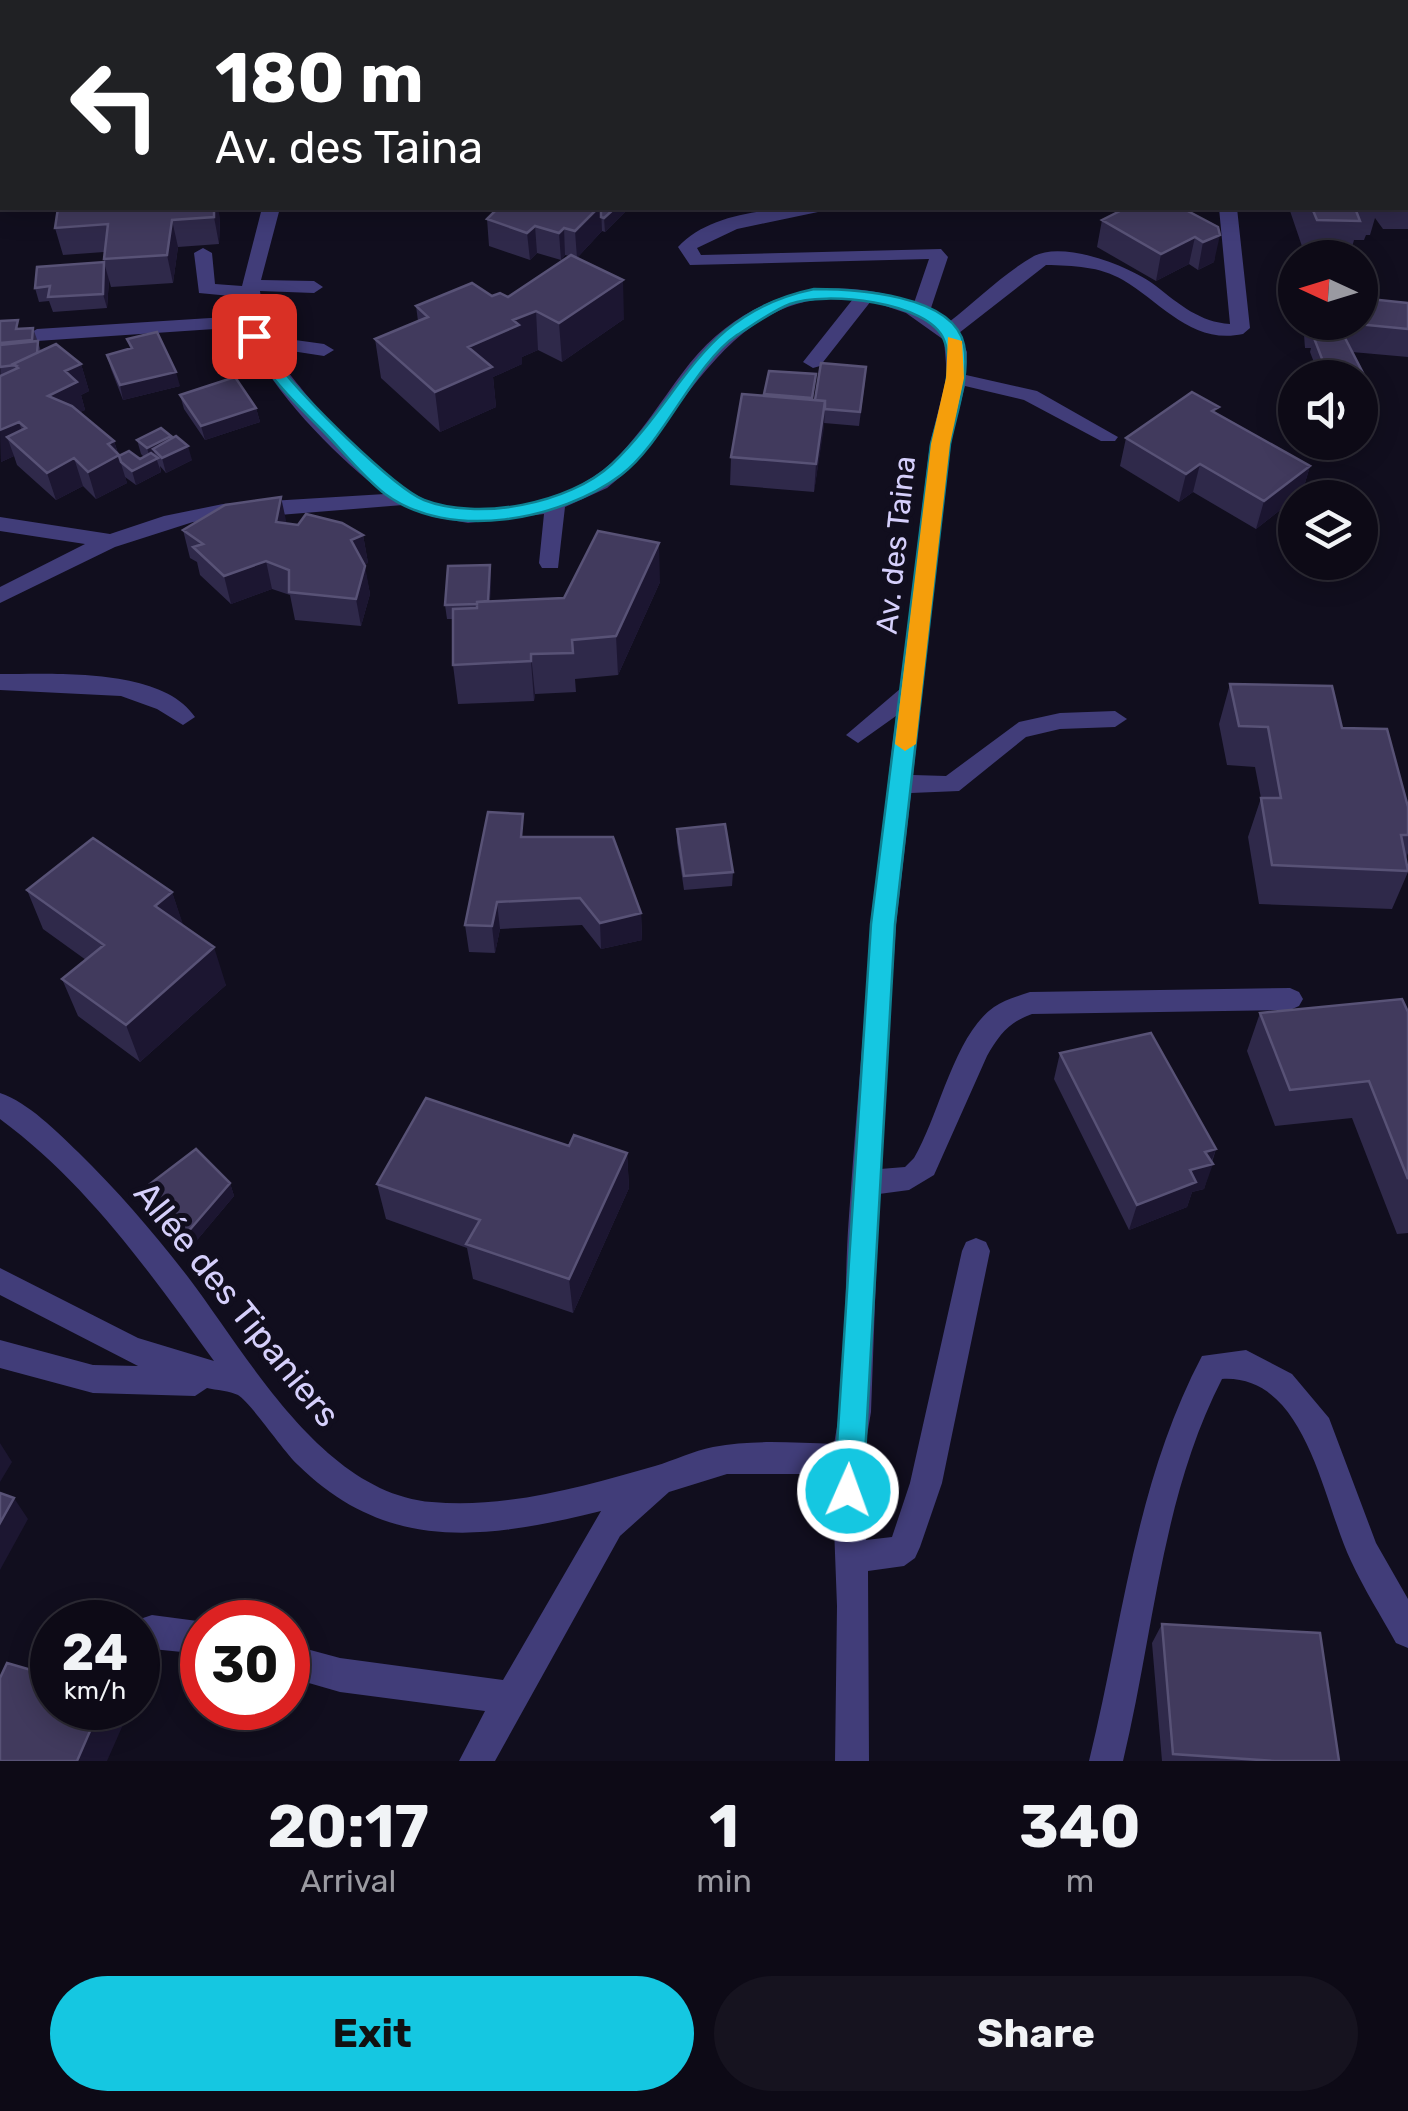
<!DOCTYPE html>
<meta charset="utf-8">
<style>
:root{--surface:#0d0a16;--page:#16131f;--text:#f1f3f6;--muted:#9a9aa1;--line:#2d2b35;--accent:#15c7e1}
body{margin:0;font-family:Rubik,sans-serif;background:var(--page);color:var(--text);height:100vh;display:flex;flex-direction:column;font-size:38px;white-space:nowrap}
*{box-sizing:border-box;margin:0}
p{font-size:32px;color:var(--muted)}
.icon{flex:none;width:55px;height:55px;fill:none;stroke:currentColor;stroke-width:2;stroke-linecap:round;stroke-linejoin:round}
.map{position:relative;height:1761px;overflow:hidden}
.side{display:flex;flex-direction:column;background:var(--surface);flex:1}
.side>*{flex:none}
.top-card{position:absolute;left:0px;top:0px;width:1410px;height:210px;box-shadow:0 5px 25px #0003,0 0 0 2px var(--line);background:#202124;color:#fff;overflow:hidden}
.needle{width:65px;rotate:274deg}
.buttons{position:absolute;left:1278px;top:240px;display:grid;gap:20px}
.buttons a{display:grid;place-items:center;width:100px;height:100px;border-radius:50%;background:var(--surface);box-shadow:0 5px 25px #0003,0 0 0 2px var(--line);font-size:50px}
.speed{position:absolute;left:30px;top:1600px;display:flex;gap:20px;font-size:50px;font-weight:700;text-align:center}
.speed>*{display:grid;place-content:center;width:130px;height:130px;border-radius:50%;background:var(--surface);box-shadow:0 5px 25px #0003,0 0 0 2px var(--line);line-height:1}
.speed small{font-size:25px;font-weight:400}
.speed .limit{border:15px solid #d22;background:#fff;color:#111}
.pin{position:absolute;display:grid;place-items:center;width:85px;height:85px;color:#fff;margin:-42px;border-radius:20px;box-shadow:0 5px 15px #0006}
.me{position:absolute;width:110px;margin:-55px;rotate:2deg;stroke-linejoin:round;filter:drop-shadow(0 0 8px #0008)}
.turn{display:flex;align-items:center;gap:35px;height:210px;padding:0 50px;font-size:45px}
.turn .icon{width:130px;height:130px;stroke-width:2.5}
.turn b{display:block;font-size:70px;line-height:85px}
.eta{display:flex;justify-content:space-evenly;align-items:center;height:170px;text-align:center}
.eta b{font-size:60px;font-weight:700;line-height:70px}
.button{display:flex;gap:20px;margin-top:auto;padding:20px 50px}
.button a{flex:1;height:115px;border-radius:60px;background:var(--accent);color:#111;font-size:40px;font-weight:700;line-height:115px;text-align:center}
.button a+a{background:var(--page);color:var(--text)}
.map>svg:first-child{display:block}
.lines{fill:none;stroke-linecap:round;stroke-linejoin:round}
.minor{fill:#413d79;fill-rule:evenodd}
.wall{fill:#2f294a}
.shaded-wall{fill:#1c1631}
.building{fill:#413a5d;stroke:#585276;stroke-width:2.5}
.route{fill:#15c7e1;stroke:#0e8192;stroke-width:2.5}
.slow{fill:#f59e0b}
.labels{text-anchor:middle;stroke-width:10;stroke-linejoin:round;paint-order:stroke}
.street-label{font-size:30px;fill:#d5cffb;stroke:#110e1e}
.near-street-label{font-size:35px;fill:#d5cffb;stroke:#110e1e}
</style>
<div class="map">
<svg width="1408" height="1761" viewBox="0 0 1408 1761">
<rect width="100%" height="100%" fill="#110e1e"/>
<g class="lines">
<path class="minor" d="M 304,0 L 320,0 L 320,2 L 305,2 Z
M 641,0 L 671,0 L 673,2 L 643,2 Z
M 1148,0 L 1168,0 L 1170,2 L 1150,2 Z
M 262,208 L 280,208 L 261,280 L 314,281 L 323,287 L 314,293 L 260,291 L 266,336 L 324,344 L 334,350 L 324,356 L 272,348 L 280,362 C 318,410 384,492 444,506 C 467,511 490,509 513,507 C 548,502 582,488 609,465 C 641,436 663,397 690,363 C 747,293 830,271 914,303 L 929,259 L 690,265 L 678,247 C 711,211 775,208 821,208 L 818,212 L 737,229 L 697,248 L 701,255 L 941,249 L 948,257 L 930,311 L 949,322 C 976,301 1004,273 1034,256 C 1064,240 1132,267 1156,286 C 1180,305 1200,322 1230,324 L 1219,208 L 1237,208 L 1250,328 L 1243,334 C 1192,345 1162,303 1123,280 C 1099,266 1074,266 1046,265 L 959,333 L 967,352 L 966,375 L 1037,391 L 1118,437 L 1115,441 L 1101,441 L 1024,400 L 965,386 L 950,444 L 913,775 L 946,776 L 1019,722 L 1060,713 L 1115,711 L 1127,719 L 1115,727 L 1060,729 L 1026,737 L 959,791 L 911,793 L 896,925 L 880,1169 L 905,1167 L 914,1158 C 939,1116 954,1035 994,1007 C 1004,1000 1018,996 1030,992 L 1290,988 L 1299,992 L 1303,999 L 1299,1006 L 1290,1010 L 1032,1014 C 1009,1022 999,1035 987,1056 L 934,1175 L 909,1190 L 879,1194 L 871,1412 L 863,1459 L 866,1540 L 892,1537 L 910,1483 L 962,1251 L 966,1242 L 976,1238 L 986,1242 L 990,1251 L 942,1483 L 920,1547 L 915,1558 L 904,1566 L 868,1571 L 869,1761 L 835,1761 L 837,1606 L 832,1474 L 727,1474 L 669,1492 L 620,1536 L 495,1761 L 459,1761 L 485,1711 L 340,1692 L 288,1677 L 288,1644 L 340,1658 L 503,1680 L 601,1511 C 488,1539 388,1554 298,1465 C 283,1451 251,1403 238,1395 C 230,1391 216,1390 207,1388 L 195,1396 L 93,1393 L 0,1368 L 0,1340 L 93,1365 L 138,1366 L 0,1295 L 0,1268 L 138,1338 L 214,1361 C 151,1274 88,1184 0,1119 L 0,1093 C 29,1103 56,1131 78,1152 C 118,1191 154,1233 188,1277 C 248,1356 322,1493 432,1502 C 506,1509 585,1486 655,1466 C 675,1460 693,1451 713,1447 C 753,1439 794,1443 834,1444 C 849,1370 843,1292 849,1216 C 861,1049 875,883 896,716 L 858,743 L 846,735 L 900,689 L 930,444 L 947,376 L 944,340 L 906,313 L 871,301 L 820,366 L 813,368 L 803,362 L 853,299 C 737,288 691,400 625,473 L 607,488 L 565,507 L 558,568 L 542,568 L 539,563 L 544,514 L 468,523 L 434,517 L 403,505 L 193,522 L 115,547 L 0,603 L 0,587 L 85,544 L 0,531 L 0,517 L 110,534 L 164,516 L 223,504 L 385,494 C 336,457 263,383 244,327 L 37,341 L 27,335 L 37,329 L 242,316 L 241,297 L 199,293 L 194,253 L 203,248 L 212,253 L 215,284 L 242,286 Z
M 0,674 C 53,674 162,667 195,717 L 183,725 L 157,709 L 121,696 L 0,690 Z
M 1246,1350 L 1292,1374 L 1329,1418 L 1376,1543 L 1408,1599 L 1408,1648 L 1396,1643 C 1381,1616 1364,1589 1351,1561 C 1323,1503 1307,1374 1222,1379 C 1161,1498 1154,1633 1123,1761 L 1089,1761 C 1123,1623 1135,1483 1202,1356 Z
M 152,1615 L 205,1622 L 202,1654 L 152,1649 L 138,1652 L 138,1622 L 131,1622 Z"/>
</g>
<path class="wall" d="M 174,0 L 224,0 L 223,2 L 175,2 Z
M 366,0 L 447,0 L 448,2 L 368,2 Z
M 1263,0 L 1357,0 L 1356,2 L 1269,2 Z
M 2,46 L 2,85 L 0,82 L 0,47 Z
M 1408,133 L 1408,229 L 1383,229 L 1375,218 L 1370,235 L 1366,235 L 1364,240 L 1354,240 L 1349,258 L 1306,258 L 1289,208 L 1408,208 Z
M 58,208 L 220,218 L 219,244 L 178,247 L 173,283 L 111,287 L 109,280 L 107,308 L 53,312 L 49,301 L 39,302 L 35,288 L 104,262 L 104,252 L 63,255 L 55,228 Z
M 629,208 L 605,232 L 602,231 L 577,258 L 624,319 L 562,362 L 538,350 L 522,357 L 522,364 L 493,377 L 496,407 L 440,432 L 381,378 L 375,339 L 418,321 L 416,306 L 492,296 L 508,297 L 569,256 L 565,255 L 561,260 L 537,253 L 530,260 L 489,246 L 487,219 Z
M 1102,220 L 1218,227 L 1214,262 L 1198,270 L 1189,264 L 1156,281 L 1097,247 Z
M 1408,303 L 1408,357 L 1352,352 L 1363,373 L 1360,384 L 1360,378 L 1320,378 L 1310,352 L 1311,348 L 1305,348 L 1303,322 L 1360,322 Z
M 0,321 L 21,329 L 33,328 L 41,351 L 81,364 L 89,391 L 81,395 L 85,410 L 80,412 L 114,441 L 119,456 L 140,459 L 144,457 L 141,454 L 137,440 L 172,439 L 192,460 L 166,473 L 160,466 L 161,472 L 136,485 L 125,477 L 127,483 L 96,499 L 83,486 L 56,500 L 17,465 L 14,456 L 1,462 Z
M 127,339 L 180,386 L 123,400 L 111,369 L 107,355 L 130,348 Z
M 769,371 L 816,374 L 813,400 L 865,381 L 859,426 L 824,423 L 814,492 L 730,485 L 731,457 L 764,396 Z
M 180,395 L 256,408 L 260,422 L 205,440 L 184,409 Z
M 1217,414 L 1310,466 L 1302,493 L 1256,529 L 1193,492 L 1179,502 L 1120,466 L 1126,438 Z
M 287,524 L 363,535 L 368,563 L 364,564 L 370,594 L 361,626 L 295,620 L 290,595 L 272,589 L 231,604 L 200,575 L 197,562 L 190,558 L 183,530 Z
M 490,565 L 491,579 L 490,601 L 564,598 L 660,582 L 618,675 L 575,679 L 576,692 L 535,694 L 534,701 L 458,704 L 453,665 L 453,619 L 447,619 L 445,605 Z
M 1230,684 L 1342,728 L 1408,807 L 1408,853 L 1406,858 L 1408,872 L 1392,909 L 1259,904 L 1248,837 L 1261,798 L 1255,767 L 1227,765 L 1219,724 Z
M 677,829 L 733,872 L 732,886 L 684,890 L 677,843 Z
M 526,837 L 641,913 L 642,940 L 601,949 L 582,925 L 500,929 L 495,953 L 469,952 L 465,925 Z
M 27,890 L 172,892 L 183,926 L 226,985 L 140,1062 L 78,1016 L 62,979 L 86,960 L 43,929 Z
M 1408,1012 L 1408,1233 L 1397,1234 L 1352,1118 L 1275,1126 L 1247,1051 L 1260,1013 Z
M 1060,1053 L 1216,1149 L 1204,1189 L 1192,1192 L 1187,1207 L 1129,1230 L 1054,1079 Z
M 569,1146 L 627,1153 L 629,1188 L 573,1313 L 473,1279 L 467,1248 L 386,1219 L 377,1184 Z
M 230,1183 L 234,1196 L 192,1246 L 147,1202 L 142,1190 Z
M 1162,1624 L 1339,1761 L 1162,1761 L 1152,1643 Z"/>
<path class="shaded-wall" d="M 395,0 L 447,0 L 448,2 L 395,2 Z
M 1322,0 L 1357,0 L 1356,2 L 1321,2 Z
M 214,208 L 218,208 L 220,218 L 219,244 L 214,217 Z
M 598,208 L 601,208 L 602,231 L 577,258 L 575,231 Z
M 615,208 L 629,208 L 605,232 L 604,218 Z
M 172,220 L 178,247 L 173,283 L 167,255 Z
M 535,226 L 537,253 L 530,260 L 527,233 Z
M 564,228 L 565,255 L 561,260 L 559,233 Z
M 1220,235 L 1214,262 L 1198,270 L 1203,242 Z
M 1195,237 L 1189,264 L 1156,281 L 1161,254 Z
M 105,266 L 109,280 L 107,308 L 103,294 Z
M 623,280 L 624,319 L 562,362 L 559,323 Z
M 536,311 L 538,350 L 522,357 L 522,364 L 493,377 L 496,407 L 440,432 L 435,392 L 468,347 L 513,320 Z
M 81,364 L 89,391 L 81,395 L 85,410 L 56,424 L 48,396 L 65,371 Z
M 176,372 L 180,386 L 123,400 L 120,385 Z
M 825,401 L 824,428 L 814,492 L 816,464 Z
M 256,408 L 260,422 L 205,440 L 201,426 Z
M 19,422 L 28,450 L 7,437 L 14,456 L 1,462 L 0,430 Z
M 171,436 L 175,450 L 153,449 L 161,472 L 136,485 L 132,471 L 151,461 L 147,448 Z
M 114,441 L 127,483 L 96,499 L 88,472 L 108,444 Z
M 188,446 L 192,460 L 166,473 L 162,458 Z
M 74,458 L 83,486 L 56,500 L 47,473 Z
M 1200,464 L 1193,492 L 1179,502 L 1186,474 Z
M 1310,466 L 1302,493 L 1256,529 L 1264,501 Z
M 281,497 L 287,525 L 276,522 Z
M 363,535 L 368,563 L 356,568 L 351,540 Z
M 659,543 L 660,582 L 618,675 L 616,636 Z
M 266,561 L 272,589 L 231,604 L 224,576 Z
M 490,565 L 491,579 L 489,618 L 488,603 Z
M 365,566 L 370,594 L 361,626 L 356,599 Z
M 531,654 L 535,694 L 534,701 L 531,661 Z
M 172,892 L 185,930 L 155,906 Z
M 497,902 L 500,929 L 495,953 L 492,926 Z
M 641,913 L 642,940 L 601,949 L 600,923 Z
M 214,947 L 226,985 L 140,1062 L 126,1025 Z
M 1216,1149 L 1210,1165 L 1213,1164 L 1204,1189 L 1192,1192 L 1187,1207 L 1129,1230 L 1137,1205 L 1190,1170 L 1205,1152 Z
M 627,1153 L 629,1188 L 573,1313 L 569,1279 Z
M 230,1183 L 234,1196 L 192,1246 L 187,1233 Z
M 0,1443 L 12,1462 L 0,1482 Z
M 14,1498 L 28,1519 L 0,1570 L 0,1523 Z
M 100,1708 L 118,1708 L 126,1718 L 107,1761 L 77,1761 Z"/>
<path class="building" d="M 476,0 L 566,0 L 564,2 L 474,2 Z
M 666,0 L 717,2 L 666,2 Z
M 774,0 L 803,0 L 803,2 L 774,2 Z
M 2,46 L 2,68 L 0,65 L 0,47 Z
M 58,208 L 214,208 L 214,217 L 172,220 L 167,255 L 104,259 L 108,224 L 55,228 Z
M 498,208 L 598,208 L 575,231 L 564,228 L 559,233 L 535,226 L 527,233 L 487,219 Z
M 601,208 L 615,208 L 604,218 L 601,217 Z
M 1126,208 L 1182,208 L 1218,227 L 1220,235 L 1203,242 L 1195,237 L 1161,254 L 1102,220 Z
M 1312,208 L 1355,208 L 1360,221 L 1317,220 Z
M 571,255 L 623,280 L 559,323 L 536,311 L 513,320 L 519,325 L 468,347 L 492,367 L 435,392 L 375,339 L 428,317 L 416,306 L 472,283 L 492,296 L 500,293 L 508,297 Z
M 104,262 L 103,294 L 48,297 L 50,286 L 35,288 L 37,267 Z
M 1360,298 L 1408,303 L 1408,329 L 1337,322 L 1360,322 Z
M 18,320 L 16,329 L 33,328 L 32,340 L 0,343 L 0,321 Z
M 157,332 L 176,372 L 120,385 L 107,355 L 132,348 L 127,339 Z
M 1314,338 L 1345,338 L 1363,373 L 1329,377 Z
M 38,341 L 37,353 L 13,364 L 15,365 L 0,367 L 0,345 Z
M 56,344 L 81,364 L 65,371 L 77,382 L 48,396 L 72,406 L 114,441 L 108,444 L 119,455 L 88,472 L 74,458 L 47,473 L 7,437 L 26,428 L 19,422 L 0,430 L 0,376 L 18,368 L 13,364 Z
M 821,363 L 866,367 L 860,412 L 825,409 L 825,401 L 815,400 Z
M 769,371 L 816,374 L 812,398 L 764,394 Z
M 235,377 L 256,408 L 201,426 L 180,395 Z
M 1192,392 L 1219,407 L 1212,411 L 1310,466 L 1264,501 L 1200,464 L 1186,474 L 1126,438 Z
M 742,394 L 825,401 L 816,464 L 731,457 Z
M 161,428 L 171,436 L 147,448 L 137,440 Z
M 176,436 L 188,446 L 162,458 L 153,449 Z
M 129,451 L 140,459 L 151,453 L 158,458 L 132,471 L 121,462 L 119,456 Z
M 281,497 L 276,522 L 298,525 L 306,514 L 342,523 L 363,535 L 351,540 L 365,566 L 356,599 L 289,592 L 289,570 L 266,561 L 224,576 L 193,547 L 203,544 L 183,530 L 225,505 Z
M 598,531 L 659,543 L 616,636 L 572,640 L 573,653 L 531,654 L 531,661 L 453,665 L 453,609 L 477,608 L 477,602 L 564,598 Z
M 490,565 L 488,601 L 477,602 L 477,604 L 445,605 L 448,566 Z
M 1230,684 L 1332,686 L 1342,728 L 1387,729 L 1408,807 L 1408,835 L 1401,835 L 1408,871 L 1272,865 L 1261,798 L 1281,798 L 1268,727 L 1239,726 Z
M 488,812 L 523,814 L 521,837 L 613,837 L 641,913 L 600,923 L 580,898 L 497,902 L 492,926 L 465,925 Z
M 725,824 L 733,872 L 684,876 L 677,829 Z
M 93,838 L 172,892 L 155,906 L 214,947 L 126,1025 L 62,979 L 104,945 L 27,890 Z
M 1402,999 L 1408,1012 L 1408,1179 L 1369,1081 L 1290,1090 L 1260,1013 Z
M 1151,1033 L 1216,1149 L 1205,1152 L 1213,1164 L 1190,1170 L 1196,1182 L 1137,1205 L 1060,1053 Z
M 426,1098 L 569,1146 L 574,1135 L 627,1153 L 569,1279 L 466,1244 L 480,1220 L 377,1184 Z
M 196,1149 L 230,1183 L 187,1233 L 142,1190 Z
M 0,1493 L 14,1498 L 0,1523 Z
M 1162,1624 L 1320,1633 L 1339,1761 L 1274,1761 L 1173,1754 Z
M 7,1663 L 52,1676 L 52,1708 L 100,1708 L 77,1761 L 0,1761 L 0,1678 Z"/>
<path class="route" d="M 814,289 C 853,289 954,294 964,345 C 970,377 956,414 950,444 L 895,924 L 863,1491 L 858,1501 L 848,1505 L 838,1501 L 834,1491 L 871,924 L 931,444 C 938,415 956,369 944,340 C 929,301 824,291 790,304 C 772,311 753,325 737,335 C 694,364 663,444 621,475 C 561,520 450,542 385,494 C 362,476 342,450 321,429 C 291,399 265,373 245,336 L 260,332 C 266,343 272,355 279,365 C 298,393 394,488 424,500 C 478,521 569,504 612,464 C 686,393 700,313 814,289 Z"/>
<path class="slow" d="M 948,337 L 962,341 L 964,378 L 950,444 L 916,744 L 905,751 L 895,744 L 931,444 L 946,378 Z"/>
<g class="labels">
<g class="street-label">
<text transform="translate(896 545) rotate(-84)" y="10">Av. des Taina</text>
</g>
<g class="near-street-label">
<text transform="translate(237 1304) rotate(51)" y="12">Allée des Tipaniers</text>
</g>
</g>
</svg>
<div class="buttons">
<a><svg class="needle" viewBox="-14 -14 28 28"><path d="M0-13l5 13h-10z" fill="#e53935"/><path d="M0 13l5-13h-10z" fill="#9a9aa1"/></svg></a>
<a><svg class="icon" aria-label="sound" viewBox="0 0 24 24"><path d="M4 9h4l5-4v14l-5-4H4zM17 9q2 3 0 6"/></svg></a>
<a><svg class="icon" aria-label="layers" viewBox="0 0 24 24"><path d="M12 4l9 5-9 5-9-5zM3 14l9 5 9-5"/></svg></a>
</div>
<div class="speed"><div>24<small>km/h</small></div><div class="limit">30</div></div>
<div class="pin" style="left:254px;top:336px;background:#d93025"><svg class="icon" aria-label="arrive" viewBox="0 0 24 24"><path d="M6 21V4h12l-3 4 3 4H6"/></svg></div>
<svg class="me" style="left:848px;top:1491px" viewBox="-20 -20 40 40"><circle r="17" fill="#15c7e1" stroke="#fff" stroke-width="3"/><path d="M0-11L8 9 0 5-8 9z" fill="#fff"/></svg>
<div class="top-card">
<div class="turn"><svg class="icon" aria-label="left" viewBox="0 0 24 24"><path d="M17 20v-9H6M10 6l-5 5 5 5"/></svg><div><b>180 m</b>Av. des Taina</div></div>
</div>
</div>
<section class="side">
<div class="eta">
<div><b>20:17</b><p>Arrival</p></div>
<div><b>1</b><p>min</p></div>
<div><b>340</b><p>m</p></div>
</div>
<div class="button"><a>Exit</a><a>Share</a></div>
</section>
